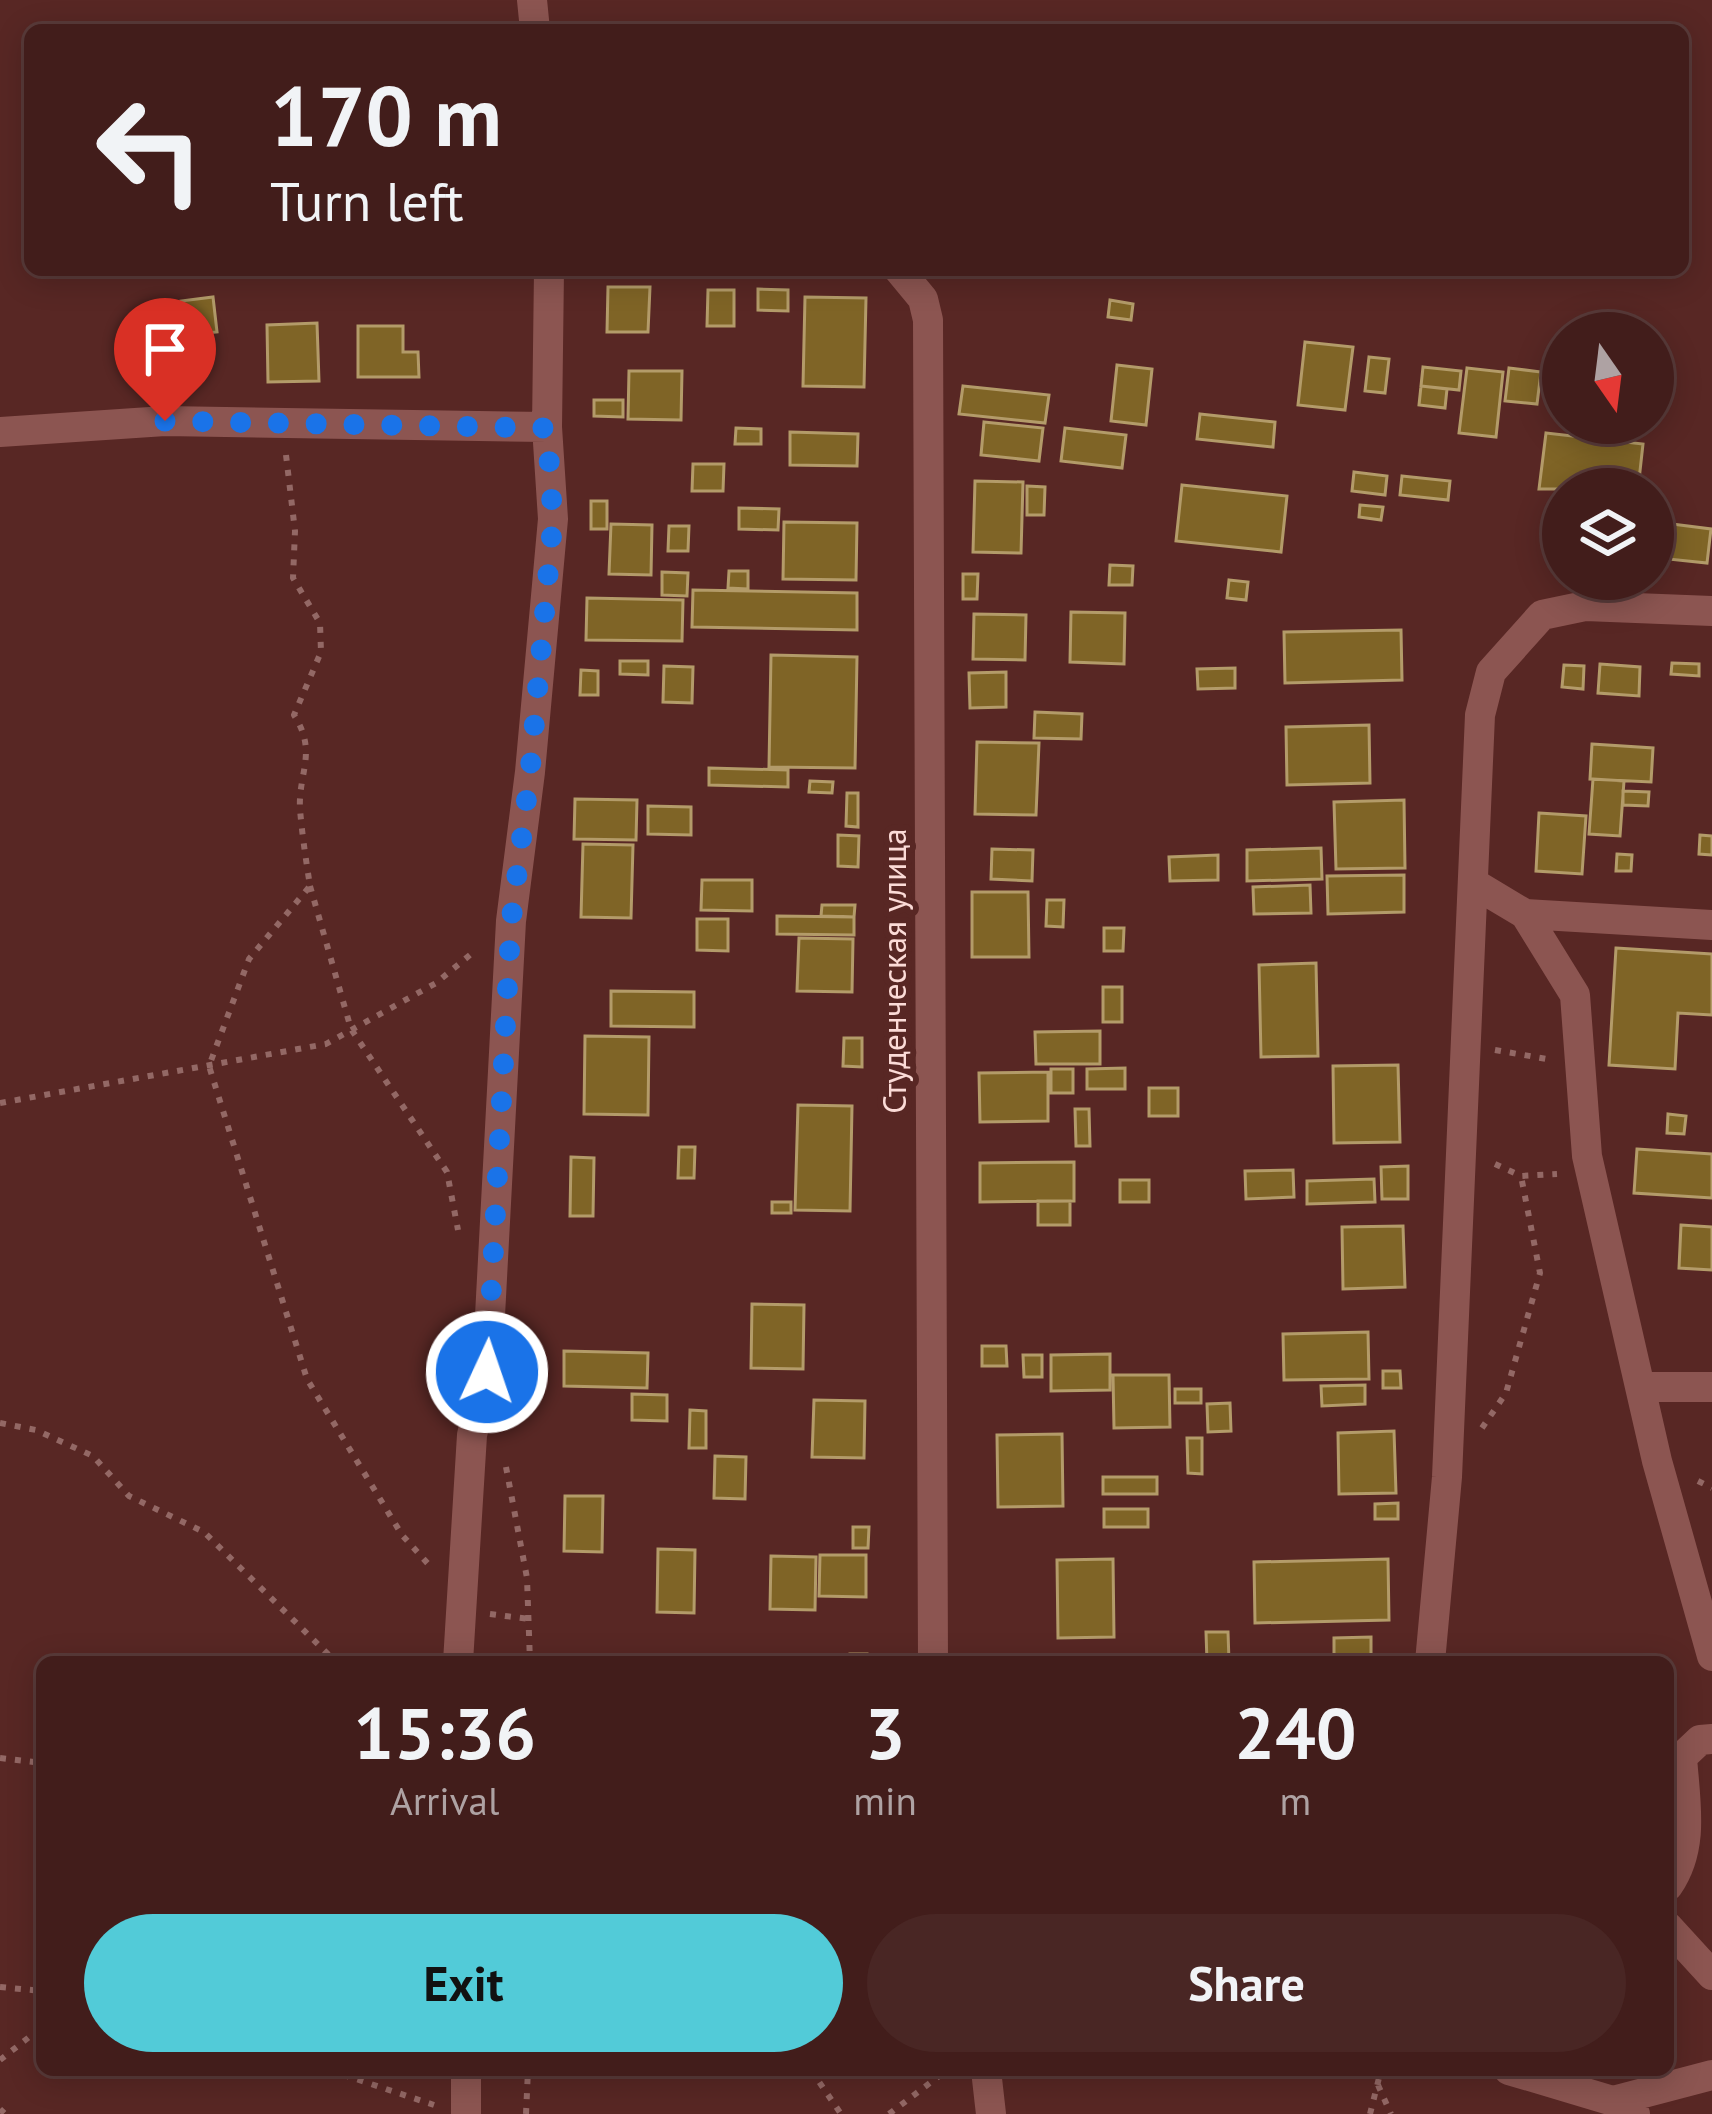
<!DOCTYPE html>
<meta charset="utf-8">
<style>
:root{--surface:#421d1b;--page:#492624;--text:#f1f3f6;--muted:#aea2a3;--line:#5a3b3a;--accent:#52cbd8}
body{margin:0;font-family:"PT Sans",sans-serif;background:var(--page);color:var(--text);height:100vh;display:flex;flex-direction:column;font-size:45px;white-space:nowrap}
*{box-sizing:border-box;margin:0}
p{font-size:39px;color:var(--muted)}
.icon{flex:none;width:66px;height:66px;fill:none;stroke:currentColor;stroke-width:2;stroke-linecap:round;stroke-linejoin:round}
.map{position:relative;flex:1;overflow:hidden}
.drawer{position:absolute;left:36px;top:1656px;width:1638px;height:420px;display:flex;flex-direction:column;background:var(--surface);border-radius:18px;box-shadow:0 6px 30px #0003,0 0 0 3px var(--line)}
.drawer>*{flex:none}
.top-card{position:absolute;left:24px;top:24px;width:1665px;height:252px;border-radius:18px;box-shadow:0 6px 30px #0003,0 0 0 3px var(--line);background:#421d1b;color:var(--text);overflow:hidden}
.needle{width:78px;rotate:166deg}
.buttons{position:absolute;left:1542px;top:312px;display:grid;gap:24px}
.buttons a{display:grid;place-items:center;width:132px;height:132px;border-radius:50%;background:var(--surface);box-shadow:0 6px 30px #0003,0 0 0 3px var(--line);font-size:60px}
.pin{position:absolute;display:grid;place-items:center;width:102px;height:102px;color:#fff;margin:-123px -51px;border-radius:50% 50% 50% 0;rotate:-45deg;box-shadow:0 0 12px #0007}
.pin .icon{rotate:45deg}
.me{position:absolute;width:132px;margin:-66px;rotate:3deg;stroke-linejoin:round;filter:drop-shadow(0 0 9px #0008)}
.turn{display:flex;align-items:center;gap:42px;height:252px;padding:0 48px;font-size:54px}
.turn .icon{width:156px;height:156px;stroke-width:2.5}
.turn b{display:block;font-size:84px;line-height:102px}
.eta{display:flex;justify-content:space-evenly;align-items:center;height:204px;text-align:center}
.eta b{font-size:72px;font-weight:600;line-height:84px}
.action{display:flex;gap:24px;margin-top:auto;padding:24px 48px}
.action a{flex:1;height:138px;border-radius:72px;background:var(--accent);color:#111;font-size:48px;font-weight:600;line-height:138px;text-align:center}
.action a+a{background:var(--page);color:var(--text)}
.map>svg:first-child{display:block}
.building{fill:#7f6426;stroke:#b39b69;stroke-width:3}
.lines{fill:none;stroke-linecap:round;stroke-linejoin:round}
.path{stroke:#936865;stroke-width:6;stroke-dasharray:6 9;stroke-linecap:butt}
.minor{stroke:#8c5551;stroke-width:30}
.route{stroke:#1a73e8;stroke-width:21;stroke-dasharray:0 37.8}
.labels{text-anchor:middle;stroke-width:12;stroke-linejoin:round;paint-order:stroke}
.street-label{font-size:33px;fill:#fbdbd7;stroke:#582724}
</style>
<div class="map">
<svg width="1712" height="2114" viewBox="0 0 1712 2114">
<rect width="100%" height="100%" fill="#582724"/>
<path class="building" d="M 608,287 L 650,287 L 648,332 L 607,332 Z
M 758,289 L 788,290 L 788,311 L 758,310 Z
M 708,290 L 734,290 L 734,326 L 707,326 Z
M 213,297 L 217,332 L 184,335 L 181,301 Z
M 805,297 L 866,298 L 864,387 L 803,386 Z
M 1110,300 L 1133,304 L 1131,320 L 1108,317 Z
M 317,323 L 319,381 L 268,382 L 267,325 Z
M 358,326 L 403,326 L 403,352 L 418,352 L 419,377 L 358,377 Z
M 1305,342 L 1353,347 L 1345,410 L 1298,405 Z
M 1369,357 L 1389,359 L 1385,393 L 1365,391 Z
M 1117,365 L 1152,369 L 1146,425 L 1111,421 Z
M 1423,367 L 1461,371 L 1459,390 L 1421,386 Z
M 1467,368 L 1503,372 L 1496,437 L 1459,433 Z
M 1509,368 L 1541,372 L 1537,404 L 1505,401 Z
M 629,371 L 682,371 L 681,420 L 628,419 Z
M 963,386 L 1049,395 L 1045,423 L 959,414 Z
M 1421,386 L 1447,389 L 1445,408 L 1419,405 Z
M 594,400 L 623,400 L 623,417 L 594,416 Z
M 1200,414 L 1275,422 L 1273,447 L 1197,439 Z
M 984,422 L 1043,428 L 1039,461 L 981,455 Z
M 736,428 L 761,429 L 761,444 L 735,444 Z
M 1065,428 L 1126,435 L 1122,468 L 1061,461 Z
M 790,432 L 858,434 L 857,466 L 790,465 Z
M 1546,433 L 1643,444 L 1638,489 L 1539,489 Z
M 693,464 L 724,464 L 723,491 L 692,491 Z
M 1354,472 L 1387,476 L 1385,495 L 1352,491 Z
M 1402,476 L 1450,481 L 1448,500 L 1400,495 Z
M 975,481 L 1023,482 L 1021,553 L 973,552 Z
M 1182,485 L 1287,496 L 1281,552 L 1176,541 Z
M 1027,486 L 1045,487 L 1044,515 L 1027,515 Z
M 591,501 L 607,501 L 607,529 L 591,529 Z
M 1360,505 L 1383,507 L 1381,520 L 1359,517 Z
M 739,508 L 779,509 L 778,530 L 739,529 Z
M 784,522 L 857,523 L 856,580 L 783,579 Z
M 611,524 L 652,525 L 651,575 L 609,574 Z
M 1672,524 L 1711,529 L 1707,563 L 1668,559 Z
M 669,526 L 689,526 L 688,551 L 668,551 Z
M 1110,565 L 1133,566 L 1132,585 L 1109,585 Z
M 729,571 L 748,571 L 748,589 L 728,588 Z
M 662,572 L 688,573 L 687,596 L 662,595 Z
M 963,574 L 978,574 L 977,599 L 963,599 Z
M 1229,580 L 1248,582 L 1246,600 L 1227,598 Z
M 693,590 L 857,593 L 857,630 L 692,627 Z
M 587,598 L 683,600 L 682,641 L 586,640 Z
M 1071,612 L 1125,613 L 1124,664 L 1070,662 Z
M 974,614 L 1026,615 L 1025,660 L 973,659 Z
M 1401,630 L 1402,680 L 1285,683 L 1284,632 Z
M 771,655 L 857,657 L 855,768 L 769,767 Z
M 620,661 L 648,661 L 648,675 L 620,674 Z
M 1672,663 L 1699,664 L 1699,676 L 1671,674 Z
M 1600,664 L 1640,667 L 1639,696 L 1598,693 Z
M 1564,665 L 1584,666 L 1583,689 L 1562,687 Z
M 664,666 L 693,667 L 692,703 L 663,702 Z
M 1235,668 L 1235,688 L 1198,689 L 1197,669 Z
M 581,670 L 598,671 L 598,695 L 580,695 Z
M 1006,672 L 1006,707 L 970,708 L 969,673 Z
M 1035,712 L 1082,714 L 1081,739 L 1034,738 Z
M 1369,725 L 1370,783 L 1287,785 L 1286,727 Z
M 977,742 L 1039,743 L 1036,815 L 975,814 Z
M 1592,744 L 1653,748 L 1651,782 L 1590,779 Z
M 709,768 L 788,770 L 788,787 L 709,785 Z
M 1593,779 L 1624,781 L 1620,836 L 1589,834 Z
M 810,781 L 833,782 L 832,793 L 809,792 Z
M 1623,791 L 1649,792 L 1648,806 L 1623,805 Z
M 847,793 L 858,793 L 858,827 L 846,826 Z
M 575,799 L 637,800 L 636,840 L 574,839 Z
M 1404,800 L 1405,868 L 1336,869 L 1334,802 Z
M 648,806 L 691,807 L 691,835 L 648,834 Z
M 1539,813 L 1586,816 L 1582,874 L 1536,871 Z
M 838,835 L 859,836 L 858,867 L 838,866 Z
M 1700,835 L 1712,836 L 1712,855 L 1699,854 Z
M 583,844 L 633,845 L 631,918 L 581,917 Z
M 1321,848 L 1322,879 L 1247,881 L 1247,850 Z
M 992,849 L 1033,850 L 1032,881 L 991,879 Z
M 1617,854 L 1632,855 L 1631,871 L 1616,871 Z
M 1218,855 L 1218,880 L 1170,881 L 1169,857 Z
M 1404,875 L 1404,912 L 1328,914 L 1327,876 Z
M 702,880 L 752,880 L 752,911 L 701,910 Z
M 1310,885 L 1311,913 L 1254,914 L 1253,887 Z
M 972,892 L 1028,892 L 1029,957 L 972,957 Z
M 1047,900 L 1064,900 L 1063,927 L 1046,926 Z
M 822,905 L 855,905 L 854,917 L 821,916 Z
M 777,916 L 854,917 L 854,935 L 777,934 Z
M 697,919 L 728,919 L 728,951 L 697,950 Z
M 1104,928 L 1124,928 L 1123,951 L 1104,951 Z
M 799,938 L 853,939 L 852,992 L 797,991 Z
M 1616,948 L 1712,954 L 1712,1015 L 1678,1013 L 1675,1069 L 1609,1065 Z
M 1316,963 L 1318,1056 L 1261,1057 L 1259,965 Z
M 1103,987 L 1122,987 L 1122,1022 L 1103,1022 Z
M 611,991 L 694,992 L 694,1027 L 611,1026 Z
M 1100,1031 L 1100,1064 L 1036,1064 L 1035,1032 Z
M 585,1036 L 649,1037 L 648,1115 L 584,1114 Z
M 844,1038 L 862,1038 L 862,1067 L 843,1066 Z
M 1398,1065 L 1400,1142 L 1334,1143 L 1333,1066 Z
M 1125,1068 L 1125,1089 L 1087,1089 L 1087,1069 Z
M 1051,1069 L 1073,1069 L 1073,1093 L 1051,1093 Z
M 1048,1072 L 1048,1121 L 980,1122 L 979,1073 Z
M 1149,1088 L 1178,1088 L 1178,1116 L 1149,1116 Z
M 798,1105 L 852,1106 L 850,1211 L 795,1210 Z
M 1075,1109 L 1089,1109 L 1090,1146 L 1076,1146 Z
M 1668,1114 L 1686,1116 L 1684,1134 L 1667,1133 Z
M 679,1147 L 695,1147 L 694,1178 L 678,1178 Z
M 1637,1149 L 1712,1154 L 1712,1198 L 1634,1193 Z
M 571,1157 L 594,1158 L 593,1216 L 570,1216 Z
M 1074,1162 L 1074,1201 L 980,1202 L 980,1163 Z
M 1408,1166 L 1408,1199 L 1382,1199 L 1381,1167 Z
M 1293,1170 L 1294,1197 L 1246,1199 L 1245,1171 Z
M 1374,1179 L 1375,1202 L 1307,1204 L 1307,1181 Z
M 1120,1180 L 1149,1180 L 1149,1202 L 1120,1202 Z
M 1038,1201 L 1070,1201 L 1070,1225 L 1038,1225 Z
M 772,1202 L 791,1202 L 791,1213 L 772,1213 Z
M 1681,1225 L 1712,1227 L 1712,1270 L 1679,1268 Z
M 1403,1226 L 1405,1287 L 1343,1289 L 1342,1227 Z
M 752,1304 L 804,1305 L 803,1369 L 751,1368 Z
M 1368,1332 L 1369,1379 L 1284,1380 L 1283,1334 Z
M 982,1346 L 1006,1346 L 1007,1366 L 982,1366 Z
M 564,1351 L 648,1353 L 647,1388 L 564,1386 Z
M 1110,1354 L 1110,1390 L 1051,1391 L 1051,1355 Z
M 1023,1355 L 1042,1355 L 1042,1377 L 1024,1377 Z
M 1383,1371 L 1400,1371 L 1401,1388 L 1383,1388 Z
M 1113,1375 L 1169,1375 L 1170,1427 L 1114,1428 Z
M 1365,1385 L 1365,1404 L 1322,1406 L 1321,1386 Z
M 1175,1389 L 1201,1389 L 1201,1403 L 1175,1403 Z
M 632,1394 L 667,1395 L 667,1421 L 632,1420 Z
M 814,1400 L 865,1401 L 864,1458 L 812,1457 Z
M 1230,1403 L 1231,1431 L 1208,1432 L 1207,1404 Z
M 690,1410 L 706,1411 L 706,1448 L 689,1448 Z
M 1394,1431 L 1396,1493 L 1339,1494 L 1338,1433 Z
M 1062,1434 L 1063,1506 L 998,1507 L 997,1435 Z
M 1187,1438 L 1202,1438 L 1202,1474 L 1188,1473 Z
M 715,1456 L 746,1457 L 745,1499 L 714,1498 Z
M 1103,1477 L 1157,1477 L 1157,1494 L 1103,1494 Z
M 565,1496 L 603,1496 L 602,1552 L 564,1551 Z
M 1398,1503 L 1398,1519 L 1375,1519 L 1375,1504 Z
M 1104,1509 L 1148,1509 L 1148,1527 L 1104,1527 Z
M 853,1527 L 869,1527 L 868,1548 L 853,1548 Z
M 658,1549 L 695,1550 L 694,1613 L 657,1612 Z
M 820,1555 L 866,1555 L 866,1597 L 819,1596 Z
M 771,1556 L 816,1557 L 815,1610 L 770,1609 Z
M 1113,1559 L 1114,1637 L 1058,1638 L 1057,1560 Z
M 1388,1559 L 1389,1620 L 1255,1623 L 1254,1562 Z
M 1206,1632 L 1228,1632 L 1229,1661 L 1207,1662 Z
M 1371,1637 L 1371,1662 L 1334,1662 L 1334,1638 Z
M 850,1654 L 867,1654 L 867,1662 L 850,1662 Z"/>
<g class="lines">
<path class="path" d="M 286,455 L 295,531 L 293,578 L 320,623 L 321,652 L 294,715 C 318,752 298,773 300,809 C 302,834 306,860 310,886 L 249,959 L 209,1066 L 307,1379 L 402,1535 L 430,1566
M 310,886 L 351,1029 L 447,1172 L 458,1230
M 1495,1050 L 1547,1059
M 0,1103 L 326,1044 L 436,983 L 476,950
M 1495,1164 L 1521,1176 L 1557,1174
M 0,1423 L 36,1430 L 93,1456 L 129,1496 L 204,1532 L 336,1662
M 1482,1428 L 1506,1393 L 1540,1273 L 1521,1176
M 506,1467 L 527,1578 L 530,1662
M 1698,1481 L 1712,1488
M 490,1614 L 529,1619
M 0,1758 L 42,1763
M 0,1987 L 42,1991
M 0,2060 L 42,2027
M 329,2070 L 434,2105
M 811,2070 L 841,2114
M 1378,2085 L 1391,2114
M 0,2109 L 5,2114
M 526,2114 L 528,2070
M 889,2114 L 947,2070
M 1370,2114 L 1381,2070"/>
<path class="minor" d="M 532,0 L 535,30
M 899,270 L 923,299 L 928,320 L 933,1662
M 0,432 L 165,421 L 547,427
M 1473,883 L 1525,914 L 1575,995 L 1587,1156 L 1657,1461 L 1712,1656
M 1525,914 L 1712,925
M 1640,1387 L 1712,1387
M 458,1662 L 472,1435 L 487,1372 L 511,921 L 530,772 L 553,519 L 547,427 L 549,270
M 1430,1662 L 1447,1477 L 1480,715 L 1491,672 L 1542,615 L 1585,606 L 1712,611
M 1668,1886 C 1695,1847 1685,1802 1682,1757 L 1700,1740 L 1712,1739
M 1668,1927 L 1712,1975
M 986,2070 L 991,2114
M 1509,2070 L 1613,2101 L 1635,2114
M 1613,2101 L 1712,2075
M 466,2114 L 466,2070"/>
</g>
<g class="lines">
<path class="route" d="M 165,421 L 547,428 L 553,520 L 530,772 L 511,922 L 487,1372"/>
</g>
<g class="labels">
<g class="street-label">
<text transform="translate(894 971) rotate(-90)" y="12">Студенческая улица</text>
</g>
</g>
</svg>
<div class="buttons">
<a><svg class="needle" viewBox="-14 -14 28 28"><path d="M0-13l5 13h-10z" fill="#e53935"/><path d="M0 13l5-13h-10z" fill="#aea2a3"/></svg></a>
<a><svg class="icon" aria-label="layers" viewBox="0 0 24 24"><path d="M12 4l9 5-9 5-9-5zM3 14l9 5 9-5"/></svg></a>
</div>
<div class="pin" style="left:165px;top:421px;background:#d93025"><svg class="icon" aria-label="arrive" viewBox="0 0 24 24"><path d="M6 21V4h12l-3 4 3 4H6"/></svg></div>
<svg class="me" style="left:487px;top:1372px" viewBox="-20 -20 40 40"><circle r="17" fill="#1a73e8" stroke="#fff" stroke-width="3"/><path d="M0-11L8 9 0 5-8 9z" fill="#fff"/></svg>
<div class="top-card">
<div class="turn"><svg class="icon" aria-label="left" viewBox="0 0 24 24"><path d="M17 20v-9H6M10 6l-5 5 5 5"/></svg><div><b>170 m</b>Turn left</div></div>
</div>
<section class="drawer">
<div class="eta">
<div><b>15:36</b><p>Arrival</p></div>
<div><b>3</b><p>min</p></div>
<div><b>240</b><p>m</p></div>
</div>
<div class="action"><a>Exit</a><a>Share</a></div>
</section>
</div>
